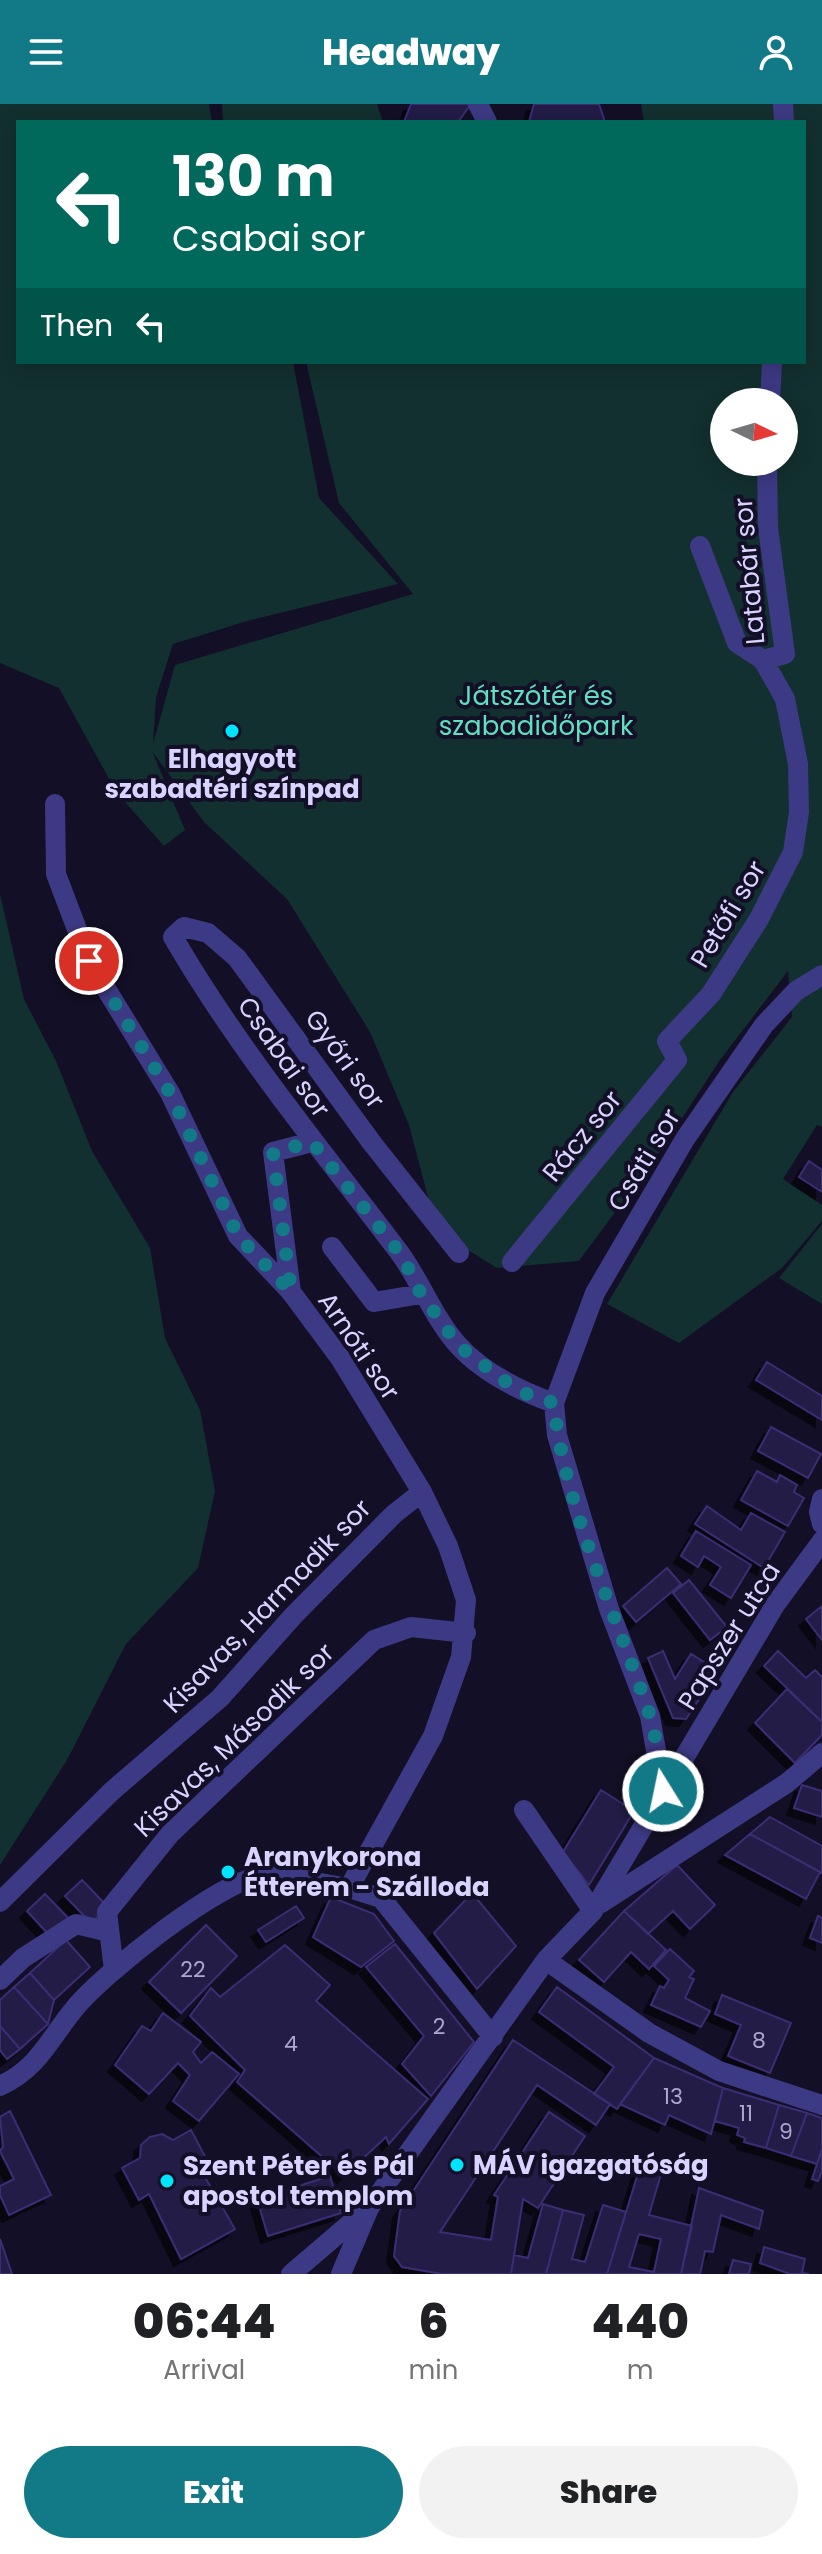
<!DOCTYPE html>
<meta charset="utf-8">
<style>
:root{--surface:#fff;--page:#f2f2f2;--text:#202124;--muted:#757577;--accent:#127987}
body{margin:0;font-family:Poppins,sans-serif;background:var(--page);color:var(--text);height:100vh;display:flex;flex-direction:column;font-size:30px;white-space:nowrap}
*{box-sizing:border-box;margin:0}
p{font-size:26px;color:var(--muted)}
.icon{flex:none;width:44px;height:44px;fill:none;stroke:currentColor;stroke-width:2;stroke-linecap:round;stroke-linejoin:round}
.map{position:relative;height:2170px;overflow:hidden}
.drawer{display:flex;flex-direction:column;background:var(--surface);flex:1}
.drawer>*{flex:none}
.hud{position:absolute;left:16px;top:16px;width:790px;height:244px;border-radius:0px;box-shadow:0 4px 20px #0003;background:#00695c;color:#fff;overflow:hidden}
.needle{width:52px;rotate:95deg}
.fabs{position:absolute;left:710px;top:284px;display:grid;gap:16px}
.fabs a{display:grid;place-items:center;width:88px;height:88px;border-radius:50%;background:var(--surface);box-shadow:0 4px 20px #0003;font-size:40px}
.pin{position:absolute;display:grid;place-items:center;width:68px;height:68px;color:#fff;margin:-34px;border:4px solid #fff;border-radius:50%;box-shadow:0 2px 8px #0007}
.me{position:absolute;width:88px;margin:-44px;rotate:350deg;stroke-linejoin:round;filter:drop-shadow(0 0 6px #0008)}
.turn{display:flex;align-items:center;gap:28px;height:168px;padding:0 24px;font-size:36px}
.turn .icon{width:104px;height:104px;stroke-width:2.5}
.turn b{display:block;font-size:56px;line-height:68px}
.then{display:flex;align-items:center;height:76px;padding:0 24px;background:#0003;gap:16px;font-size:30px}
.eta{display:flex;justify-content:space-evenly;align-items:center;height:136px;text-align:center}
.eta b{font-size:48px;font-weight:800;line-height:56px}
.action{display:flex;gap:16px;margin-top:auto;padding:16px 24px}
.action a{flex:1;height:92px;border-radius:48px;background:var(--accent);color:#fff;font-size:32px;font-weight:800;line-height:92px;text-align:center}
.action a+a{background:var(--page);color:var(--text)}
header{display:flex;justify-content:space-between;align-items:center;height:104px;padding:0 24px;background:var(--accent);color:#fff;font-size:36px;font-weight:800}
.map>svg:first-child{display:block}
.green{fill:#12302f;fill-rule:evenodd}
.building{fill:#241b47;stroke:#3b2d73;stroke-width:2;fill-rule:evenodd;filter:url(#shadow)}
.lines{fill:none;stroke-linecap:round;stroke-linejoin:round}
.minor{stroke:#3d3a85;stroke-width:20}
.route{stroke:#127987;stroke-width:14;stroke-dasharray:0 25.2}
.poi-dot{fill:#00e5ff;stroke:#130f26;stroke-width:3}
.labels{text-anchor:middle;stroke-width:8;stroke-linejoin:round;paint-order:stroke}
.number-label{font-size:22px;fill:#aca6d1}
.street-label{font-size:26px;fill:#d9d4ff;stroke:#130f26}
.park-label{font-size:26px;fill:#5fe0c0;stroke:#130f26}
.poi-label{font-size:26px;font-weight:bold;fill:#d9d4ff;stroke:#130f26;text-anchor:start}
</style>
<header><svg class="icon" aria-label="menu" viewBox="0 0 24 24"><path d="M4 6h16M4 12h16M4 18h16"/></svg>Headway<svg class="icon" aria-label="person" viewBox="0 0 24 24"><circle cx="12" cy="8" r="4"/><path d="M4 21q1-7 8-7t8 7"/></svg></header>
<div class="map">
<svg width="822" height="2170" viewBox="0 0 822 2170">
<defs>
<filter id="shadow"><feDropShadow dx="-7" dy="7" stdDeviation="0" flood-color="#0009"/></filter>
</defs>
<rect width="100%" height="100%" fill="#130f26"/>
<path class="green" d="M 0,0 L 209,0 L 212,18 L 18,18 L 18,258 L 293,258 L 319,394 L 398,480 L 247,517 L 173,540 L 156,593 L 153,640 L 175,561 L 413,490 L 339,399 L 306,258 L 804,258 L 804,18 L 644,18 L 641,0 L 822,0 L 822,1023 L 817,1021 L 783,1075 L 822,1101 L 822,1117 L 782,1164 L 679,1239 L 607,1200 L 733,988 L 792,913 L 788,867 L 720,956 L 663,1043 L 579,1157 L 497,1164 L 437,1127 L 409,1021 L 370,928 L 287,795 L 204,718 L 152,647 L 185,726 L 164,742 L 117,689 L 59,584 L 0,559 ZM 724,298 L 784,298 L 784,358 L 724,358 Z
M 222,0 L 377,0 L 383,18 L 223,18 Z
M 0,790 L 24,895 L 56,957 L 92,1047 L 150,1144 L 165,1234 L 200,1306 L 215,1387 L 198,1464 L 126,1540 L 67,1656 L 0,1761 Z
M 822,1120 L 822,1200 L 779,1174 Z"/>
<path class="building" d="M 411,0 L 471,0 L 458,18 L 404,18 Z
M 599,0 L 605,18 L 529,18 L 534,0 Z
M 809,1057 L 822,1066 L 822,1088 L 799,1073 Z
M 767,1258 L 822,1292 L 822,1316 L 756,1276 Z
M 771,1323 L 821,1350 L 808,1374 L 758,1347 Z
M 757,1367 L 777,1378 L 780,1371 L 797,1381 L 794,1388 L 804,1394 L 788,1422 L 741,1396 Z
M 707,1402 L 741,1426 L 751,1409 L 785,1428 L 764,1464 L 695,1420 Z
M 696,1427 L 751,1461 L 731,1494 L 710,1481 L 721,1463 L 704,1452 L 698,1463 L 681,1452 Z
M 667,1464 L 681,1480 L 636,1518 L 623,1502 Z
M 689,1476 L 727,1523 L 710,1536 L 673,1489 Z
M 822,1502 L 822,1536 L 806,1515 Z
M 663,1547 L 675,1575 L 691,1550 L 718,1567 L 686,1615 L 673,1614 L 648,1554 Z
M 778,1547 L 806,1574 L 815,1566 L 822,1573 L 822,1618 L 764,1562 Z
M 787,1585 L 822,1618 L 822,1631 L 795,1659 L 755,1619 Z
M 802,1681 L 822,1687 L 822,1713 L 794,1704 Z
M 601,1686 L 634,1707 L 589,1781 L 563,1748 Z
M 770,1713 L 822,1742 L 822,1769 L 750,1730 Z
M 750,1730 L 820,1768 L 806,1795 L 725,1751 Z
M 677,1761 L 715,1801 L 690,1825 L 673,1807 L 648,1830 L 624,1807 Z
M 82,1776 L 108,1803 L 91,1819 L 65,1792 Z
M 472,1789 L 516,1842 L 477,1885 L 434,1829 Z
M 45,1790 L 68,1814 L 50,1832 L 27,1807 Z
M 331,1793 L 374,1810 L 394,1837 L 361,1863 L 313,1833 Z
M 296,1802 L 304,1814 L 266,1838 L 258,1826 Z
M 624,1807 L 666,1846 L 649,1865 L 631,1848 L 604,1878 L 579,1856 Z
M 818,1812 L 822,1814 L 822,1839 L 810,1834 Z
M 206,1821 L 237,1852 L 181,1909 L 149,1878 Z
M 66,1836 L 90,1863 L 54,1896 L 30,1869 Z
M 395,1840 L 474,1938 L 431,1992 L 402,1960 L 424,1932 L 366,1863 Z
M 285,1841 L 330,1881 L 316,1897 L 428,1995 L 389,2040 L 386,2033 L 344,2072 L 237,1978 L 245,1966 L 190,1912 L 211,1884 L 220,1893 Z
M 670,1845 L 694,1867 L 689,1873 L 694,1875 L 685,1894 L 710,1907 L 701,1923 L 651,1901 L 660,1882 L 664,1884 L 669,1876 L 654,1862 Z
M 30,1869 L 54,1896 L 48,1920 L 14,1883 Z
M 14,1883 L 48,1920 L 20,1945 L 0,1922 L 0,1896 Z
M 557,1883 L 654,1954 L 617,2005 L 594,1990 L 614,1963 L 539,1908 Z
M 722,1891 L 791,1919 L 770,1969 L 728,1952 L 741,1921 L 715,1910 Z
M 163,1909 L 201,1938 L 193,1948 L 201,1959 L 212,1948 L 239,1970 L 199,2017 L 173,1997 L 190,1971 L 178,1959 L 149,1990 L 115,1961 L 142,1922 L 151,1927 Z
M 0,1922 L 20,1945 L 7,1955 L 0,1946 Z
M 513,1936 L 610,2000 L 596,2021 L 537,1981 L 440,2128 L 491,2136 L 498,2093 L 494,2091 L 549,2008 L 585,2032 L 538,2104 L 523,2095 L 511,2170 L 442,2170 L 402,2163 L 394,2152 L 400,2107 Z
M 654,1954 L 723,1984 L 711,2030 L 669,2011 L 665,2021 L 620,2000 Z
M 723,1984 L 779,2001 L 766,2044 L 744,2038 L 745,2034 L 737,2031 L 739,2024 L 715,2017 Z
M 779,2001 L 807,2009 L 791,2052 L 766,2044 Z
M 10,2007 L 51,2091 L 9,2111 L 0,2091 L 0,2082 L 14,2075 L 0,2047 L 3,2043 L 0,2013 Z
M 807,2009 L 822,2014 L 822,2045 L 817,2060 L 791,2052 Z
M 191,2026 L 208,2058 L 199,2063 L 235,2125 L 181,2155 L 149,2090 L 139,2096 L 122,2064 L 140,2054 L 141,2041 L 150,2033 L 162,2030 L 173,2036 Z
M 822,2045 L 822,2067 L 818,2077 L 812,2075 Z
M 640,2063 L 661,2070 L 649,2111 L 692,2122 L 681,2170 L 607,2170 ZM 639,2130 L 661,2135 L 654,2168 L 629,2163 Z
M 330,2072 L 341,2109 L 268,2132 L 257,2095 Z
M 699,2084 L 763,2107 L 759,2125 L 721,2111 L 713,2148 L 705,2147 L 700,2170 L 681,2170 Z
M 543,2100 L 563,2106 L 546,2170 L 511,2170 L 514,2151 L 528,2154 Z
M 603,2101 L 626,2108 L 607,2170 L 546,2170 L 563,2106 L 584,2111 L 572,2155 L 585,2158 Z
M 0,2135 L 12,2170 L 0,2170 Z
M 764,2143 L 805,2155 L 802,2169 L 809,2170 L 790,2170 L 760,2159 Z
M 733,2156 L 751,2160 L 749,2170 L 729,2170 Z"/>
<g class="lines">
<path class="minor" d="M 478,0 L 487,18
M 783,0 L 784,18
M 770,298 L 772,258
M 763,556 L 785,550 L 768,424 L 767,358
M 55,700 L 56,770 L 89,857 L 170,989 L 238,1132 L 291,1188 L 340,1254 L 422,1388 L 448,1442 L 466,1496 L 461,1553 L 433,1632 L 349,1784 L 381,1794 L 493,1933
M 332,1143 L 374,1198 L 421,1190
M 459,1149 L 372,1039 L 237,854 L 208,829 L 184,823 L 173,833 C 238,945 321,1045 399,1148 C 420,1176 432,1211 457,1240 C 482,1268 520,1287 554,1299
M 512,1158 L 677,956 L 667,937 L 711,890 L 759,815 L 793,748 L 799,708 L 798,660 L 785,595 L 763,556 L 737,539 L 700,442
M 291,1188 L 273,1048 L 312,1038
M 822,1395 L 819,1408 L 822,1420
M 663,1687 L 650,1612 L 609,1505 L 557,1331 L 554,1299 L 595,1189 L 685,1035 L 764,921 L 796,887 L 822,871
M 524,1706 L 593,1807
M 0,1798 L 112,1687 L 220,1594 L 294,1511 L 394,1410 L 422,1388
M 601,1799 L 787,1679 L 822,1649
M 546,1856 L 649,1929 L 719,1967 L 822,2001
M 114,1866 L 107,1808 L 170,1730 L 374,1536 L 411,1523 L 466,1529
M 0,1876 L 23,1854 L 76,1820 L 109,1828
M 0,1982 C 39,1964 49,1935 75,1904 C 102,1871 222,1773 264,1772 C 291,1771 321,1780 349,1784
M 291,2170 L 366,2106
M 341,2170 L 369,2104 L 546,1856 L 593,1807 L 775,1501 L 822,1437"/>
</g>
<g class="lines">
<path class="route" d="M 89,857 L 170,989 L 238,1132 L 291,1188 L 273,1048 L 312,1038 L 402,1152 L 421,1190 L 459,1242 L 518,1287 L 554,1299 C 563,1400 617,1512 649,1609 C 657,1633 659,1662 663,1687"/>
</g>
<g class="poi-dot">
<circle cx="232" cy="627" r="8"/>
<circle cx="228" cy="1768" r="8"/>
<circle cx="457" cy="2061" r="8"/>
<circle cx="167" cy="2077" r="8"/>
</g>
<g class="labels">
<g class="number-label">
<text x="193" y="1873">22</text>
<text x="439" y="1930">2</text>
<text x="759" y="1944">8</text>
<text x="291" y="1947">4</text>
<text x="673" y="2000">13</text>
<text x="746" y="2017">11</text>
<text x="786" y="2035">9</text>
</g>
<g class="street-label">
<text transform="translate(749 467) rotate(-95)" y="9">Latabár sor</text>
<text transform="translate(728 810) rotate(-59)" y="9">Petőfi sor</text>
<text transform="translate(284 953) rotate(55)" y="9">Csabai sor</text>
<text transform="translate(345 955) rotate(54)" y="9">Győri sor</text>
<text transform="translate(582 1032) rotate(-51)" y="9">Rácz sor</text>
<text transform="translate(644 1056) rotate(-59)" y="9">Csáti sor</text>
<text transform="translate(359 1242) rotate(56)" y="9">Arnóti sor</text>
<text transform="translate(267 1502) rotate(-46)" y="9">Kisavas, Harmadik sor</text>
<text transform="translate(729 1532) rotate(-58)" y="9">Papszer utca</text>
<text transform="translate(234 1636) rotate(-44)" y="9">Kisavas, Második sor</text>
</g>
<g class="park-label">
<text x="536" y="601">Játszótér és<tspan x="536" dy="30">szabadidőpark</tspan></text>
</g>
<g class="poi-label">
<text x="232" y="664" text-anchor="middle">Elhagyott<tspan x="232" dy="30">szabadtéri színpad</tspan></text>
<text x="244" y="1762">Aranykorona<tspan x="244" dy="30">Étterem - Szálloda</tspan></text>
<text x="473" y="2070">MÁV igazgatóság</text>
<text x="183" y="2071">Szent Péter és Pál<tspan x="183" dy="30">apostol templom</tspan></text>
</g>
</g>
</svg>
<div class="fabs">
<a><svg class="needle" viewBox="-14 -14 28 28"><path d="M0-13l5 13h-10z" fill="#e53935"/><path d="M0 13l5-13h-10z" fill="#757577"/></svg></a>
</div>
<div class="pin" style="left:89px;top:857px;background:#d93025"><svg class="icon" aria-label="arrive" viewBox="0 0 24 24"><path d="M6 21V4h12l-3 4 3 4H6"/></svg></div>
<svg class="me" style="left:663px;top:1687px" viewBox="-20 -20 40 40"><circle r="17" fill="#127987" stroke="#fff" stroke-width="3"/><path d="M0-11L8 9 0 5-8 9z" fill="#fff"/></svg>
<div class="hud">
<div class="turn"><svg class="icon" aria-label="left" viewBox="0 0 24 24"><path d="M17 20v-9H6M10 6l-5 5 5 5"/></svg><div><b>130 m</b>Csabai sor</div></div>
<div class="then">Then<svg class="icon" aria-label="left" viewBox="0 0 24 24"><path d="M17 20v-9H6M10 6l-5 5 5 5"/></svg></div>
</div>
</div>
<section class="drawer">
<div class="eta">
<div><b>06:44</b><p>Arrival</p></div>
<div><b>6</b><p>min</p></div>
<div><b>440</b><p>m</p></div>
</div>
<div class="action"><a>Exit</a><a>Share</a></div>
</section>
